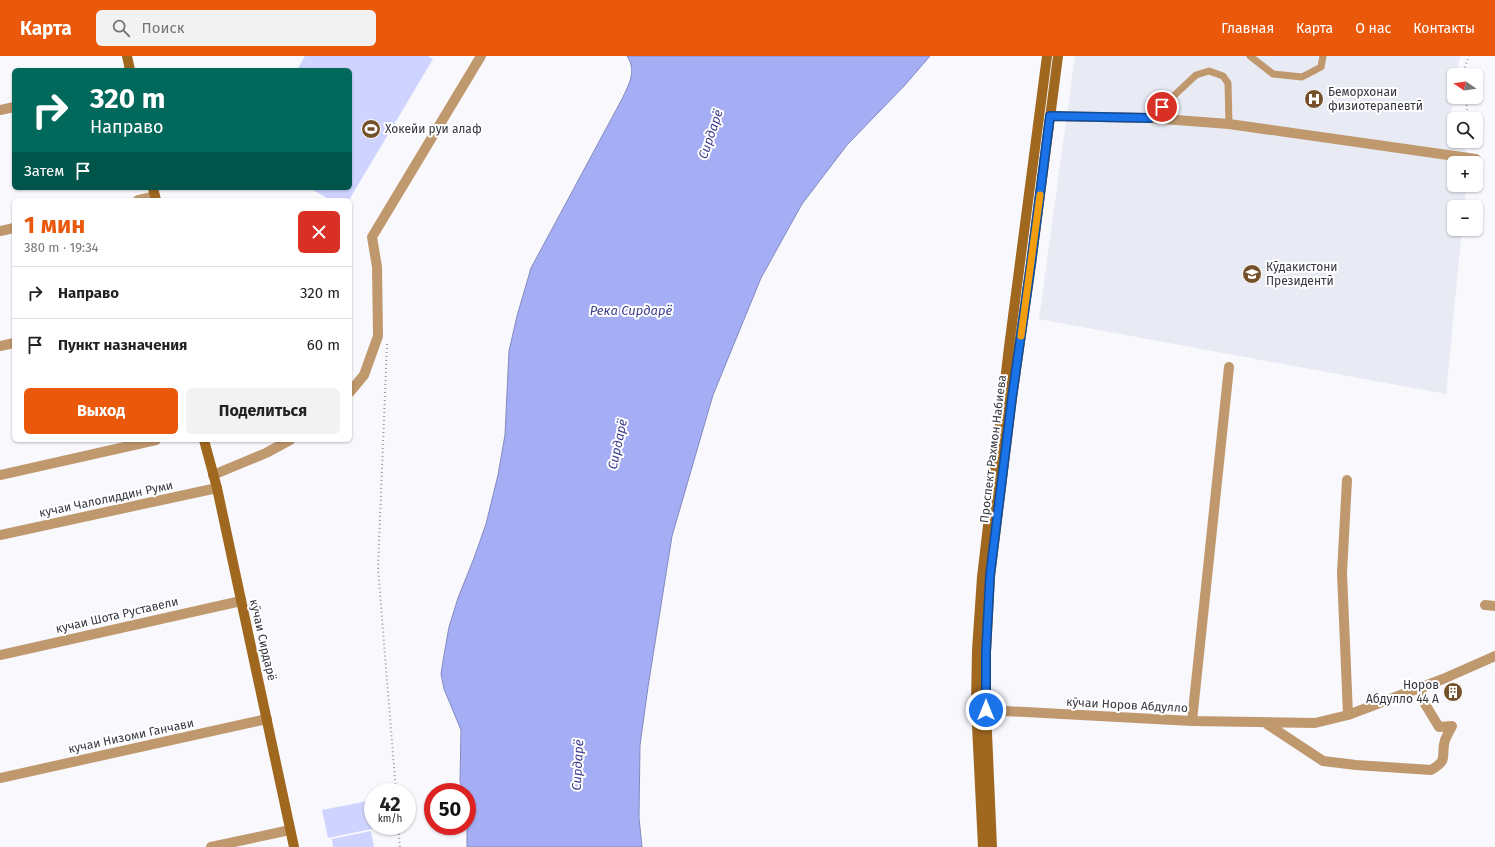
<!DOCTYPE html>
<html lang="ru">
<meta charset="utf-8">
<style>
:root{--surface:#fff;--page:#f2f2f2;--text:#222;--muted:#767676;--line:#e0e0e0;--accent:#ea580c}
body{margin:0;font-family:"Fira Sans",sans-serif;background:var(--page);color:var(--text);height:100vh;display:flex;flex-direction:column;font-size:15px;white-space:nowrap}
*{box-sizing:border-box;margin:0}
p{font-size:13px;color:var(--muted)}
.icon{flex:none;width:22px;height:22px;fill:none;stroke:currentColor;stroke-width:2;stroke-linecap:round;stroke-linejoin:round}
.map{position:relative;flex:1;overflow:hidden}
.side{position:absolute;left:12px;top:142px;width:340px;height:244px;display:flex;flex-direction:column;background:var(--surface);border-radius:6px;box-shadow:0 1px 3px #0004}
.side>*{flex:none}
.hud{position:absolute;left:12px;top:12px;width:340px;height:122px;border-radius:6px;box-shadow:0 1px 3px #0004;background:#00695c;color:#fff;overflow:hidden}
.needle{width:26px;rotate:283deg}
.buttons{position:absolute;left:1447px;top:12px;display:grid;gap:8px}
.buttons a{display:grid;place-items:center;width:36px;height:36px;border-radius:6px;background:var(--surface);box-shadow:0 1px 3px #0004;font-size:20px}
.speed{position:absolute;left:364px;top:727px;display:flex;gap:8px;font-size:20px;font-weight:700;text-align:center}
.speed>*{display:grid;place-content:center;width:52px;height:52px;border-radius:50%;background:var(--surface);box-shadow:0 1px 3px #0004;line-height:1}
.speed small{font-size:10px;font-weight:400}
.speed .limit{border:6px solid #d22;background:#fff;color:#111}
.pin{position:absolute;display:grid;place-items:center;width:34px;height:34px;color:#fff;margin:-17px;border:2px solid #fff;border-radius:50%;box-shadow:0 1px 4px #0007}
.me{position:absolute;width:44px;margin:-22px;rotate:0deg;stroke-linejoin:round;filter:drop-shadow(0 0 3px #0008)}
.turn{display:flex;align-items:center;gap:14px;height:84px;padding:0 12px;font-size:18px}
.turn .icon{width:52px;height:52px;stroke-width:2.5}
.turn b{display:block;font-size:28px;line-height:34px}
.then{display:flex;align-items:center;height:38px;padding:0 12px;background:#0003;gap:8px;font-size:15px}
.round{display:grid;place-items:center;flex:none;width:42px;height:42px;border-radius:6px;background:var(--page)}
.head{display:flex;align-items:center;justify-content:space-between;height:68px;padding:0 12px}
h1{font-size:24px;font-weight:700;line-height:30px;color:var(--accent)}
.primary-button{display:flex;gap:8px;margin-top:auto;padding:8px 12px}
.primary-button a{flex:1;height:46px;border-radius:6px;background:var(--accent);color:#fff;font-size:16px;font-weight:700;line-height:46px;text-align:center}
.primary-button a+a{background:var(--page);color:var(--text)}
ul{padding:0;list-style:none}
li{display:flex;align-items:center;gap:12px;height:52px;padding:0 12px;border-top:1px solid var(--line)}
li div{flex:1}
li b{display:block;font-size:15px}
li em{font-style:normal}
header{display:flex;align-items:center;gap:24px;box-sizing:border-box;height:56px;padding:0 20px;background:var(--accent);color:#fff}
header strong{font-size:19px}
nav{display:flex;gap:22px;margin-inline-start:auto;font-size:14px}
.search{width:280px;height:36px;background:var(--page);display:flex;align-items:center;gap:10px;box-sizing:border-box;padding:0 14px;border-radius:6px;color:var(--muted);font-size:15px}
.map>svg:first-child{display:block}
.built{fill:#e8eaf4}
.green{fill:#ced4ff}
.water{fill:#a5adf5;stroke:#848abe}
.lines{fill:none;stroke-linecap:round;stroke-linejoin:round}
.path{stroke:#9c9ca3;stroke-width:2;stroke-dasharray:1 3;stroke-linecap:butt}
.lane{stroke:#bf986e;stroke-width:7}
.street{stroke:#bf986e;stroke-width:10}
.secondary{stroke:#a0671f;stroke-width:10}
.route-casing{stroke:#114b97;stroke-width:10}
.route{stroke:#1a73e8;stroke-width:7}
.slow{stroke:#f59e0b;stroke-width:7}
.labels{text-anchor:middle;stroke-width:4;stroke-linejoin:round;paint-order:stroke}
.poi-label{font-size:12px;fill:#36373f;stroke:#fff;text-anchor:start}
.street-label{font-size:12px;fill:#36373f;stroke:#fff}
.water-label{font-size:13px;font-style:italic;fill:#3b3c8e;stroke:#fff}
</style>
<header>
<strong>Карта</strong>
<div class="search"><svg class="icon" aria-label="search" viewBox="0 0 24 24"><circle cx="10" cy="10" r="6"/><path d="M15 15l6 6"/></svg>Поиск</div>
<nav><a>Главная</a><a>Карта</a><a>О нас</a><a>Контакты</a></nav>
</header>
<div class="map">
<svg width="1495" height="791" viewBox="0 0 1495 791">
<rect width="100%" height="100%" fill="#f8f8fd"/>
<path class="built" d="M 1075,0 L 1460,0 L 1456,19 L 1454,19 L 1454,32 L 1448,84 L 1457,86 L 1469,99 L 1469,107 L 1454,107 L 1454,129 L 1467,129 L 1464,151 L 1454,151 L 1454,173 L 1462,173 L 1446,338 L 1039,263 Z"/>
<path class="green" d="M 305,0 L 428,0 L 433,3 L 349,144 L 330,144 L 310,132 L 350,132 L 350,14 L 297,14 Z
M 373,744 L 373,770 L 381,770 L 381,771 L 328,782 L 322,754 Z
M 371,775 L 374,791 L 333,791 L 332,783 Z"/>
<path class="water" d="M 627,0 L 930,0 L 905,29 L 847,89 L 802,148 L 761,222 L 713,339 L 672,480 L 648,631 L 640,689 L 639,762 L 642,791 L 467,791 L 467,736 L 463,736 L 460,725 L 461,674 L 444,633 L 441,618 L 444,599 L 449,571 L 458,542 L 474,502 L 486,468 L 498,419 L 505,379 L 509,295 L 517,260 L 531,212 L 622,43 C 629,28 637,15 627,0 Z"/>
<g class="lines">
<path class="path" d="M 1462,19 L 1469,0
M 1465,41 L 1469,63
M 1473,85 L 1474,92
M 387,288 L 378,512 L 396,736
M 398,770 L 400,791"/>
<path class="lane" d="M 1250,0 L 1273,18 L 1302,21 L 1321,11 L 1323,0
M 1150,62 L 1196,19 L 1209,15 L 1223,20 L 1228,27 L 1229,68"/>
<path class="street" d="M 0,54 L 14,51
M 1050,60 L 1150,62 L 1229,68 L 1476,103
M 138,144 L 155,140
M 0,175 L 14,172
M 0,290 L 14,287
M 350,336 L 364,319 L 378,280 L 377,211 L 372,181 L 481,0
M 0,419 L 156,384
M 213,419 L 266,397 L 290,384
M 1347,424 L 1342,517 L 1348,659
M 0,479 L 217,432
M 1485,549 L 1495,550
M 0,599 L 241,545
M 1420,632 L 1425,648 L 1439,671 L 1452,670
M 986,654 L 1192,665 L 1315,667 L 1348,659 L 1443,623 L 1495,600
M 1192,665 L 1229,311
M 1267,668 L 1323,705 L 1356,709 L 1431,714 C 1450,703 1440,700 1445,684 C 1447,679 1450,674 1452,670
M 0,722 L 267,663
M 211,791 L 290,774"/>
<path class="secondary" d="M 127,0 L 130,14
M 153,132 L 156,144
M 204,384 L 217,432 L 294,791
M 983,791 L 976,649 L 977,594 L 982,521 L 1009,291 L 1047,0
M 992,791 L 986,654 L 986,596 L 990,520 L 1012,342 L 1031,208 L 1058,0"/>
</g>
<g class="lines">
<g class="route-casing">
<path id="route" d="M 986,654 L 986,596 L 990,520 L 1012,342 L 1031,208 L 1050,60 L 1150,62 L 1162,51"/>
</g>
<use href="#route" class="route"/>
<path class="slow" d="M 1021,280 L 1040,139"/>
</g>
<defs>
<g id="hospital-disc" transform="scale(1)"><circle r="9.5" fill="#74512a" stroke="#fff"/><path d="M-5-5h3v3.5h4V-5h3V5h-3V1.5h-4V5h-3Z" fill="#fff"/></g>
<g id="stadium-disc" transform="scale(1)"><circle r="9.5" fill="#74512a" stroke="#fff"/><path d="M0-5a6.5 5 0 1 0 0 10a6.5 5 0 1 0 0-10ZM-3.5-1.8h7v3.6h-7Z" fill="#fff"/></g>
<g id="school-disc" transform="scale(1)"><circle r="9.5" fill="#74512a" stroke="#fff"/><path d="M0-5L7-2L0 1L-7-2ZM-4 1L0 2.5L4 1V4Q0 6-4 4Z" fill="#fff"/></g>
<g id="building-disc" transform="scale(1)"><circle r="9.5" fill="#74512a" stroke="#fff"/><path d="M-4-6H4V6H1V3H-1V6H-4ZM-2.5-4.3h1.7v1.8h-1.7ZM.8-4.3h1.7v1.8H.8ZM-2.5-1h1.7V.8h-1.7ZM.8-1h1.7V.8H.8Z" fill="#fff"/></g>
</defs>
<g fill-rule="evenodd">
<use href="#hospital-disc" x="1314" y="43"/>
<use href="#stadium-disc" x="371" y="73"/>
<use href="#school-disc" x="1252" y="218"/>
<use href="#building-disc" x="1453" y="636"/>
</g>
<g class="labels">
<g class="poi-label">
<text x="1328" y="40">Беморхонаи<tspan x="1328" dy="14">физиотерапевтӣ</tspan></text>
<text x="385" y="77">Хокейи руи алаф</text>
<text x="1266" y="215">Кӯдакистони<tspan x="1266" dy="14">Президентӣ</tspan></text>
<text x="1439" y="633" text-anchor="end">Норов<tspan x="1439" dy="14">Абдулло 44 А</tspan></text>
</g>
<g class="street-label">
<text transform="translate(993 393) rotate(-83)" y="4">Проспект Рахмон Набиева</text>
<text transform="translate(106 443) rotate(-12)" y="4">кучаи Чалолиддин Руми</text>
<text transform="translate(117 559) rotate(-13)" y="4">кучаи Шота Руставели</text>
<text transform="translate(263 584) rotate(77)" y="4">кӯчаи Сирдарё</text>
<text transform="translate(1127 649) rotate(3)" y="4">кӯчаи Норов Абдулло</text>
<text transform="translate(131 680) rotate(-12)" y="4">кучаи Низоми Ганчави</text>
</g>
<g class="water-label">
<text transform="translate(710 78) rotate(-71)" y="5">Сирдарё</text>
<text x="631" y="259">Река Сирдарё</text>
<text transform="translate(617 388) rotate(-78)" y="5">Сирдарё</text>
<text transform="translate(577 709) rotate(-87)" y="5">Сирдарё</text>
</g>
</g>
</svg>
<div class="buttons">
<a><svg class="needle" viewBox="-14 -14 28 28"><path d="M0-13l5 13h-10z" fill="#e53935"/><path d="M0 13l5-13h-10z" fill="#767676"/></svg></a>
<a><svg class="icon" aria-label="search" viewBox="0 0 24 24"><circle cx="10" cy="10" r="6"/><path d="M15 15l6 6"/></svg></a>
<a>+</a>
<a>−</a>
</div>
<div class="speed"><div>42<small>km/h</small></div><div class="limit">50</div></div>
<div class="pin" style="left:1162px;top:51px;background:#d93025"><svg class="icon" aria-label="arrive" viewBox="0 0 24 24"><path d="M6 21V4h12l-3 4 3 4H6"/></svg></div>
<svg class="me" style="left:986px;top:654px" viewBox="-20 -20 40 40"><circle r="17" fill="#1a73e8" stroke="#fff" stroke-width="3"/><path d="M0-11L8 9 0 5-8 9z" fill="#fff"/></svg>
<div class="hud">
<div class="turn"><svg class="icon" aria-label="right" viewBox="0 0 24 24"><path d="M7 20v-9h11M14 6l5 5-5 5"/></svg><div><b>320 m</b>Направо</div></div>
<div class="then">Затем<svg class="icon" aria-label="arrive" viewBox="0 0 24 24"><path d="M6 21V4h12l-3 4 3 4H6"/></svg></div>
</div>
<section class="side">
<div class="head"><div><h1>1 мин</h1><p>380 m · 19:34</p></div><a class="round" style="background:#d93025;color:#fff"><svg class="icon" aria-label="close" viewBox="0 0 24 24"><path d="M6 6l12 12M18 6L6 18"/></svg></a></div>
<ul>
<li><svg class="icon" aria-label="right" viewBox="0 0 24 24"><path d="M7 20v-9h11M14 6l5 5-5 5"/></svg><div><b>Направо</b></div><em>320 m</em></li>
<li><svg class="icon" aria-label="arrive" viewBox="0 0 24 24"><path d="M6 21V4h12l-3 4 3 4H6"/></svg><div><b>Пункт назначения</b></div><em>60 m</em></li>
</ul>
<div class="primary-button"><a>Выход</a><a>Поделиться</a></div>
</section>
</div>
